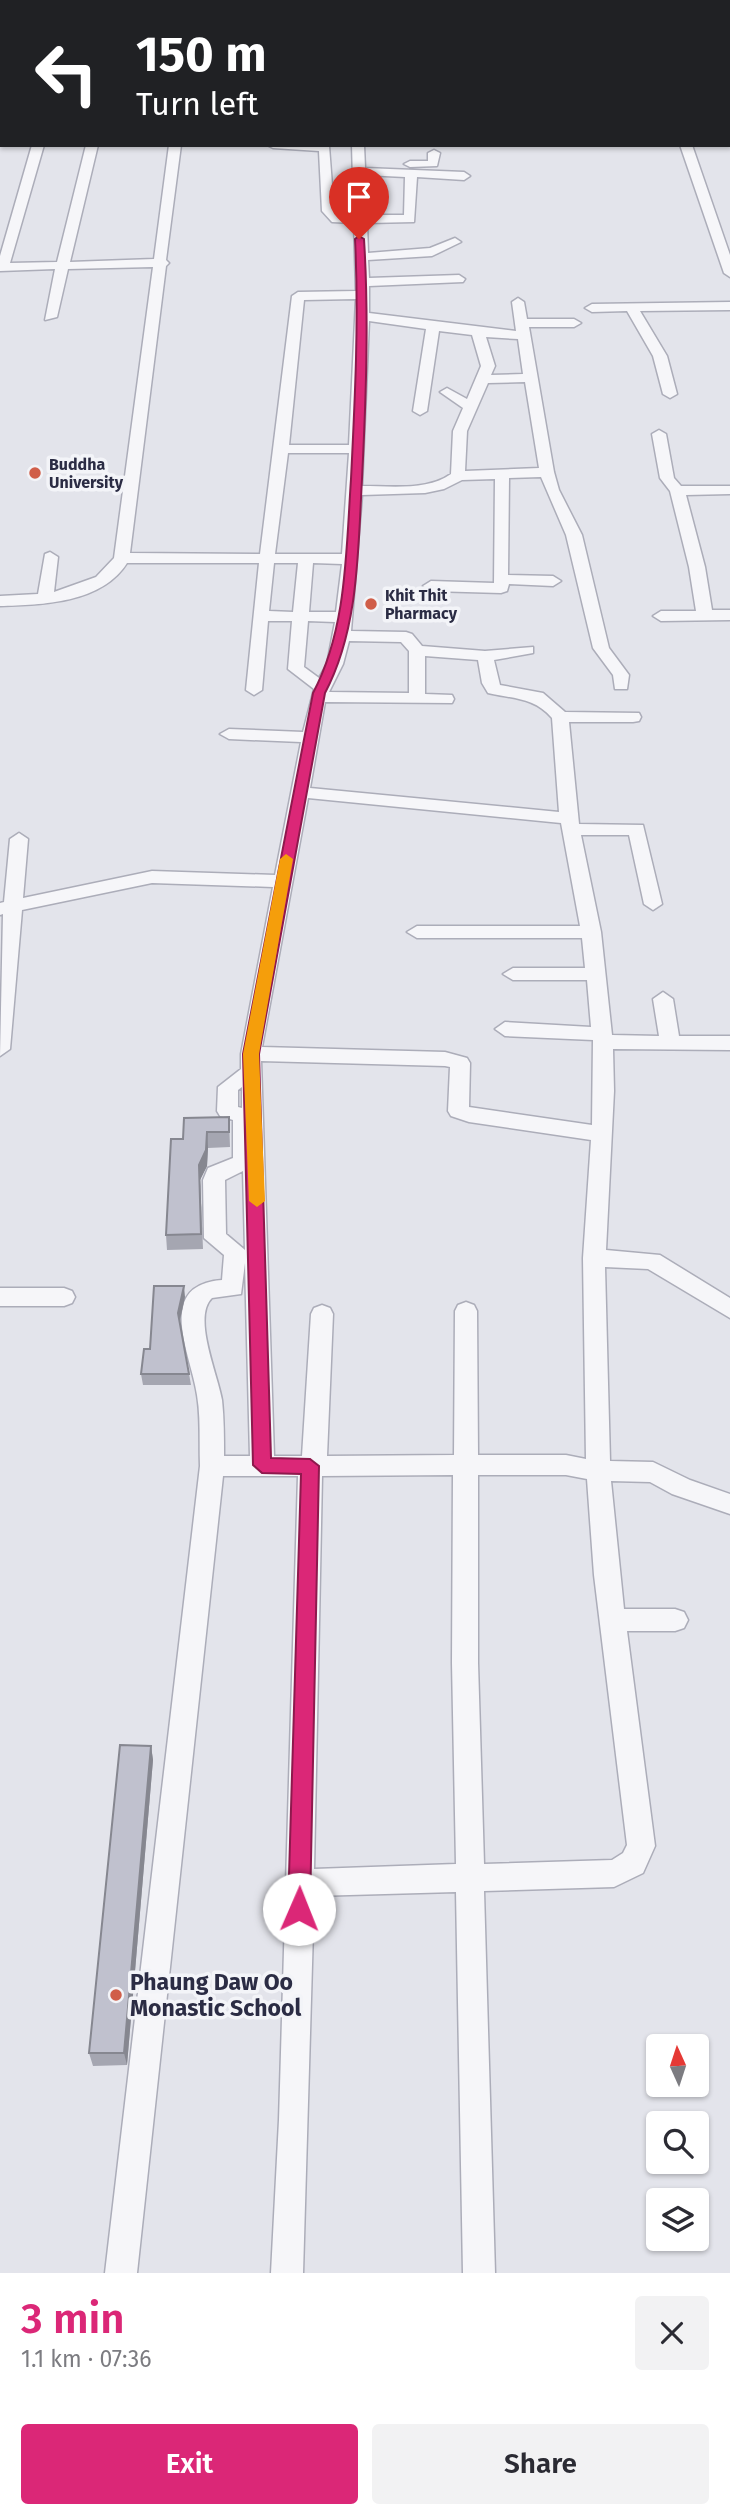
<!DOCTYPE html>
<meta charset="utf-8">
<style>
:root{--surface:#fff;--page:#f2f2f3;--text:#2b2b33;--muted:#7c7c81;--accent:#db2777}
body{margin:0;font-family:"Fira Sans",sans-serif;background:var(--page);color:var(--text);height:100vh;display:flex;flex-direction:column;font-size:26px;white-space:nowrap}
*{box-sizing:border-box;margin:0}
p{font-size:23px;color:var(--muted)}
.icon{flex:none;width:38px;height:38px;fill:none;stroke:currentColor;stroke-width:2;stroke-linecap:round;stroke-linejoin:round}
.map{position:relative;height:2273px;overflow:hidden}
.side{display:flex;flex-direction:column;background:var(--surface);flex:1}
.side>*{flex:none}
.hud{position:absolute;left:0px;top:0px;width:732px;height:147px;box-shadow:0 2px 5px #0004;background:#202124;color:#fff;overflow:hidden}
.needle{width:46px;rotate:357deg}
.buttons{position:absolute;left:646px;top:2034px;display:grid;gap:14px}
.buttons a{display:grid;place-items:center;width:63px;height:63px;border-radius:7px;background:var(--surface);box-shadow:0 2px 5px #0004;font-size:35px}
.pin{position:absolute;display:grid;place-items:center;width:60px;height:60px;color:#fff;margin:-72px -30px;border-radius:50% 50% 50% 0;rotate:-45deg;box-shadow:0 0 7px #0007}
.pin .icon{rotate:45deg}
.me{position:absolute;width:77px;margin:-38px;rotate:1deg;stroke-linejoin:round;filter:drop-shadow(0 0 5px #0008)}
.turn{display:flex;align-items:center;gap:24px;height:147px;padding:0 21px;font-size:32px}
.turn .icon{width:91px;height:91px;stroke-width:2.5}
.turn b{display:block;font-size:49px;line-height:60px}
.round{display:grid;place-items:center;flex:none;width:74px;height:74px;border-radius:7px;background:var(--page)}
.headline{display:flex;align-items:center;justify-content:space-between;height:119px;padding:0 21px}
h1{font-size:42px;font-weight:600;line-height:52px;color:var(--accent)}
.button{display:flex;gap:14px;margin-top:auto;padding:14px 21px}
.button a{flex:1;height:80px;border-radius:7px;background:var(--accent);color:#fff;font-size:28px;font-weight:600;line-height:80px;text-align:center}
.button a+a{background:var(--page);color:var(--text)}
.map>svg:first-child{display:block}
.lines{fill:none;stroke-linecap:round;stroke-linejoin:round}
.street-casing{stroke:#acadb9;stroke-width:3}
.street{fill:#f6f6f9;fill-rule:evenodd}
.wall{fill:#a5a6b1}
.shaded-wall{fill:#868790}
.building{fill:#c0c1ce;stroke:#868790;stroke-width:2}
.route{fill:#db2777;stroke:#8e194d;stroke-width:2}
.slow{fill:#f59e0b}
.poi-dot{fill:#d05e49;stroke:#f3f4f8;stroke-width:2.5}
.labels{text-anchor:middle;stroke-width:7;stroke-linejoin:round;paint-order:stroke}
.far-poi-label{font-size:16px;font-weight:bold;fill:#2b2c44;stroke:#f3f4f8;text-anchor:start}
.near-poi-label{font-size:23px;font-weight:bold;fill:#2b2c44;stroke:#f3f4f8;text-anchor:start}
</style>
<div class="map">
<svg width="730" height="2273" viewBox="0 0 730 2273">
<rect width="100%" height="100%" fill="#e3e4eb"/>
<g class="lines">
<g class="street-casing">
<path id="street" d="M 140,0 L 150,0 L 150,2 L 140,2 Z
M 0,2 L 2,2 L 2,8 L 0,8 Z
M 0,73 L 2,73 L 2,79 L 0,79 Z
M 0,119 L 2,119 L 2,125 L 0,125 Z
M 32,145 L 44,145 L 10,263 L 57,262 L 86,145 L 98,145 L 70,262 L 154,259 L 169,145 L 181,145 L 166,260 L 169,263 L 166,266 L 130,553 L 260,554 L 292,296 L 298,292 L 356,291 L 354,223 L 332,222 L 322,211 L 319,151 L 273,148 L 267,145 L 329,146 L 334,211 L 338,215 L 354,215 L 352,145 L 364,145 L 365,168 L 464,172 L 470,176 L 464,180 L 417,177 L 414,222 L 367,223 L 368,253 L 430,248 L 455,238 L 461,242 L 432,256 L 368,260 L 369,278 L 459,275 L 465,279 L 463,282 L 369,286 L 369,313 L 516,331 L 512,302 L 518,298 L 524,302 L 527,319 L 574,319 L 581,323 L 574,327 L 529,327 L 554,472 L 559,490 L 582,535 L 609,648 L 629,675 L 627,689 L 615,689 L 613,675 L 593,648 L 566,535 L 541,477 L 509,478 L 508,575 L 553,576 L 561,581 L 553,586 L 509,584 L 507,591 L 501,593 L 431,591 L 423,586 L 431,581 L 494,583 L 495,479 L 462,480 L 444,489 L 425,493 L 362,495 L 351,631 L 406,632 L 412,634 L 422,646 L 485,651 L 533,647 L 533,653 L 494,660 L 500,685 L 543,693 L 565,712 L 639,713 L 641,717 L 639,721 L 633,722 L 569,722 L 579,824 L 643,825 L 662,904 L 653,910 L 644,904 L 629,835 L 581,835 L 601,932 L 612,1035 L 659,1036 L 653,999 L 663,992 L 673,999 L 679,1036 L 730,1036 L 730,1050 L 613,1049 L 614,1091 L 606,1250 L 660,1255 L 730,1298 L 730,1318 L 648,1269 L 605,1267 L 610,1461 L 653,1462 L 690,1480 L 730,1494 L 730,1514 L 672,1494 L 650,1482 L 611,1481 L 624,1609 L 675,1609 L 684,1612 L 688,1620 L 684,1628 L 675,1631 L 627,1631 L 655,1846 L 643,1873 L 614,1887 L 484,1891 L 495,2273 L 463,2273 L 456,1892 L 314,1896 L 303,2273 L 271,2273 L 279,2120 L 298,1476 L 223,1476 L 137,2273 L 105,2273 L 200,1466 C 199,1442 201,1418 197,1395 C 191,1354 154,1285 222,1280 L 224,1255 L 204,1238 L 203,1180 L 208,1168 L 233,1158 L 233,1120 L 220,1116 L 217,1111 L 218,1087 L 241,1069 L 241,1054 L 273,887 L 152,883 L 22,910 L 10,1049 L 0,1056 L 3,914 L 0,915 L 0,903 L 4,902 L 10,839 L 19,833 L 28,839 L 23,898 L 152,871 L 275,875 L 301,742 L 229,739 L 220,734 L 229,729 L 303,732 L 314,689 L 288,669 L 292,621 L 268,621 L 262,690 L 254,695 L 246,690 L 259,563 L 127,563 C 102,603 42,605 0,606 L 0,596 L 38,594 L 45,554 L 50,552 L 58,557 L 54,592 L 96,577 L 114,558 L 153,267 L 68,269 L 57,317 L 45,320 L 55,269 L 0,271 L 0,256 ZM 365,175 L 405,177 L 404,215 L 366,215 ZM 356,299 L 349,445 L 289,445 L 304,300 ZM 369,321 L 426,329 L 413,411 L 420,415 L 427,411 L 439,331 L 472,335 L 481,366 L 467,399 L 447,388 L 440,392 L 463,408 L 453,431 L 451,474 C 428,491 389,486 362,486 ZM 486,337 L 518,339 L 523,374 L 491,375 L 495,366 ZM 525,382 L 539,468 L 465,471 L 467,431 L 488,383 ZM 288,453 L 349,453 L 342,554 L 275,554 ZM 274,563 L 298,563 L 293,612 L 269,611 ZM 313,563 L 342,564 L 336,612 L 309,612 ZM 308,621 L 335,622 L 327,664 L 319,678 L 304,667 ZM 349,641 L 401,642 L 409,651 L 409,693 L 329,692 L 343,664 ZM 425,656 L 478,660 L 482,683 L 488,693 C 513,699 534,697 552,718 L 559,812 L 310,788 L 325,702 L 452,703 L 454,699 L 452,695 L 425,694 ZM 308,798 L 561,823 L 580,926 L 417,926 L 407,932 L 417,938 L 582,938 L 585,968 L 513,968 L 503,974 L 513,980 L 587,980 L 591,1027 L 505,1022 L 495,1029 L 505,1036 L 593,1040 L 592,1125 L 469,1107 L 470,1063 L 467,1058 L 445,1052 L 262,1047 ZM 261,1061 L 445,1066 L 450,1067 L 448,1111 L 451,1116 L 469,1122 L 591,1140 L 583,1258 L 586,1459 L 566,1455 L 478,1455 L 477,1311 L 474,1305 L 466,1302 L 458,1305 L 455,1311 L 454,1455 L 327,1456 L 333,1314 L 330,1308 L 322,1305 L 314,1308 L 311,1314 L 302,1456 L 274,1456 ZM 242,1087 L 242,1108 L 238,1107 L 238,1090 ZM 243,1171 L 245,1250 L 226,1234 L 225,1180 ZM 245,1263 L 250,1456 L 224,1456 C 224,1437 224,1419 222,1400 C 218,1375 192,1317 212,1298 L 241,1294 ZM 453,1475 L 452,1663 L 456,1864 L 314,1869 L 322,1476 ZM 478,1475 L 566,1475 L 587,1479 L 594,1575 L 627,1845 L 623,1853 L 612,1860 L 484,1864 L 478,1663 Z
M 680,145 L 692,145 L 730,255 L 730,277 L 724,273 Z
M 434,150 L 440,153 L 437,166 L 410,167 L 404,164 L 410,161 L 428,161 L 428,153 Z
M 730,302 L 730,310 L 640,311 L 667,356 L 677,394 L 670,398 L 663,394 L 653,356 L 627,311 L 592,312 L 585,308 L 592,304 Z
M 659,430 L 666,434 L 674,478 L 681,486 L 730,486 L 730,494 L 686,495 L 705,567 L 712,610 L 730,610 L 730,620 L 661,621 L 653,616 L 661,611 L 696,611 L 689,567 L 670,491 L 660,478 L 652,434 Z
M 0,1288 L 64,1288 L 72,1291 L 75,1297 L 72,1303 L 64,1306 L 0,1306 Z"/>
</g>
<use href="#street" class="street"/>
</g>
<path class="wall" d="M 229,1117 L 230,1147 L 208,1148 L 207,1166 L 200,1180 L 203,1249 L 167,1250 L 166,1235 L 183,1139 Z
M 185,1297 L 180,1322 L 191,1385 L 143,1385 L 141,1374 L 150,1349 Z
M 151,1746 L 153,1760 L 127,2065 L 93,2066 L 89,2053 Z"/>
<path class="shaded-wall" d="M 207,1132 L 208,1148 L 207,1166 L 200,1180 L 203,1249 L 199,1165 Z
M 184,1286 L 185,1297 L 179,1324 L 178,1313 Z
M 151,1746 L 153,1760 L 127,2065 L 124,2053 Z"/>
<path class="building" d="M 229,1117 L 229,1132 L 207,1132 L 206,1150 L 199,1165 L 201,1234 L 166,1235 L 171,1139 L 183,1139 L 184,1118 Z
M 154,1286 L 184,1286 L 178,1313 L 189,1374 L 141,1374 L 144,1349 L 150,1349 Z
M 120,1745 L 151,1746 L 124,2053 L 89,2053 Z"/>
<path class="route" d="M 359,236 L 364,239 C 369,319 366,399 362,479 C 358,550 359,629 325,693 L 259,1054 L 271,1458 L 310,1459 L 319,1466 L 310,1909 L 307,1917 L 299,1920 L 292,1917 L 288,1909 L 301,1474 L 262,1473 L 253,1465 L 243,1054 L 313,693 C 347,629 346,551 351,479 C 355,399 359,319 355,239 Z"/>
<path class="slow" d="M 286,854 L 293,859 L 259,1054 L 265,1201 L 257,1207 L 249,1201 L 243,1054 L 280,859 Z"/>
<g class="poi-dot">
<circle cx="35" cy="473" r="7"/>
<circle cx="371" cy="604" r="7"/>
<circle cx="116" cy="1995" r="7"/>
</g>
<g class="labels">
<g class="far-poi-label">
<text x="49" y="470">Buddha<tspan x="49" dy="18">University</tspan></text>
<text x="385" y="601">Khit Thit<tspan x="385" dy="18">Pharmacy</tspan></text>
</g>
<g class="near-poi-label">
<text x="130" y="1990">Phaung Daw Oo<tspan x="130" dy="26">Monastic School</tspan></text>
</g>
</g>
</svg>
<div class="buttons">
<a><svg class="needle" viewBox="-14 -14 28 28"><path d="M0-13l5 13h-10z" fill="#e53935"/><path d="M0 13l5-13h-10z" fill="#7c7c81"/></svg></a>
<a><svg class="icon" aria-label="search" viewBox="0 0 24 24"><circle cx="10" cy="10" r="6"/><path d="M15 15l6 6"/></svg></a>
<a><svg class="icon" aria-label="layers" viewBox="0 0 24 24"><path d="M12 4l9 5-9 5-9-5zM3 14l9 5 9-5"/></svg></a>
</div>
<div class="pin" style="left:359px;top:239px;background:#d93025"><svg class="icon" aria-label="arrive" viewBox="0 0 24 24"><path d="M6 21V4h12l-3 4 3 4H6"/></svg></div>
<svg class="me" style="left:299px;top:1909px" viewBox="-20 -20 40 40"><circle r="19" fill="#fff"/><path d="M0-13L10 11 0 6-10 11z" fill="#db2777"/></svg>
<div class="hud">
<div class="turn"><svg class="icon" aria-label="left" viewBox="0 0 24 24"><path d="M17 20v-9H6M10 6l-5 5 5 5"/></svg><div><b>150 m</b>Turn left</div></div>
</div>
</div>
<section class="side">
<div class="headline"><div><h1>3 min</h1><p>1.1 km · 07:36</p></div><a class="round"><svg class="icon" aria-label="close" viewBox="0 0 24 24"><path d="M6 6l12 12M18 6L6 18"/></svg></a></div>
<div class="button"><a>Exit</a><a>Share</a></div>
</section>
